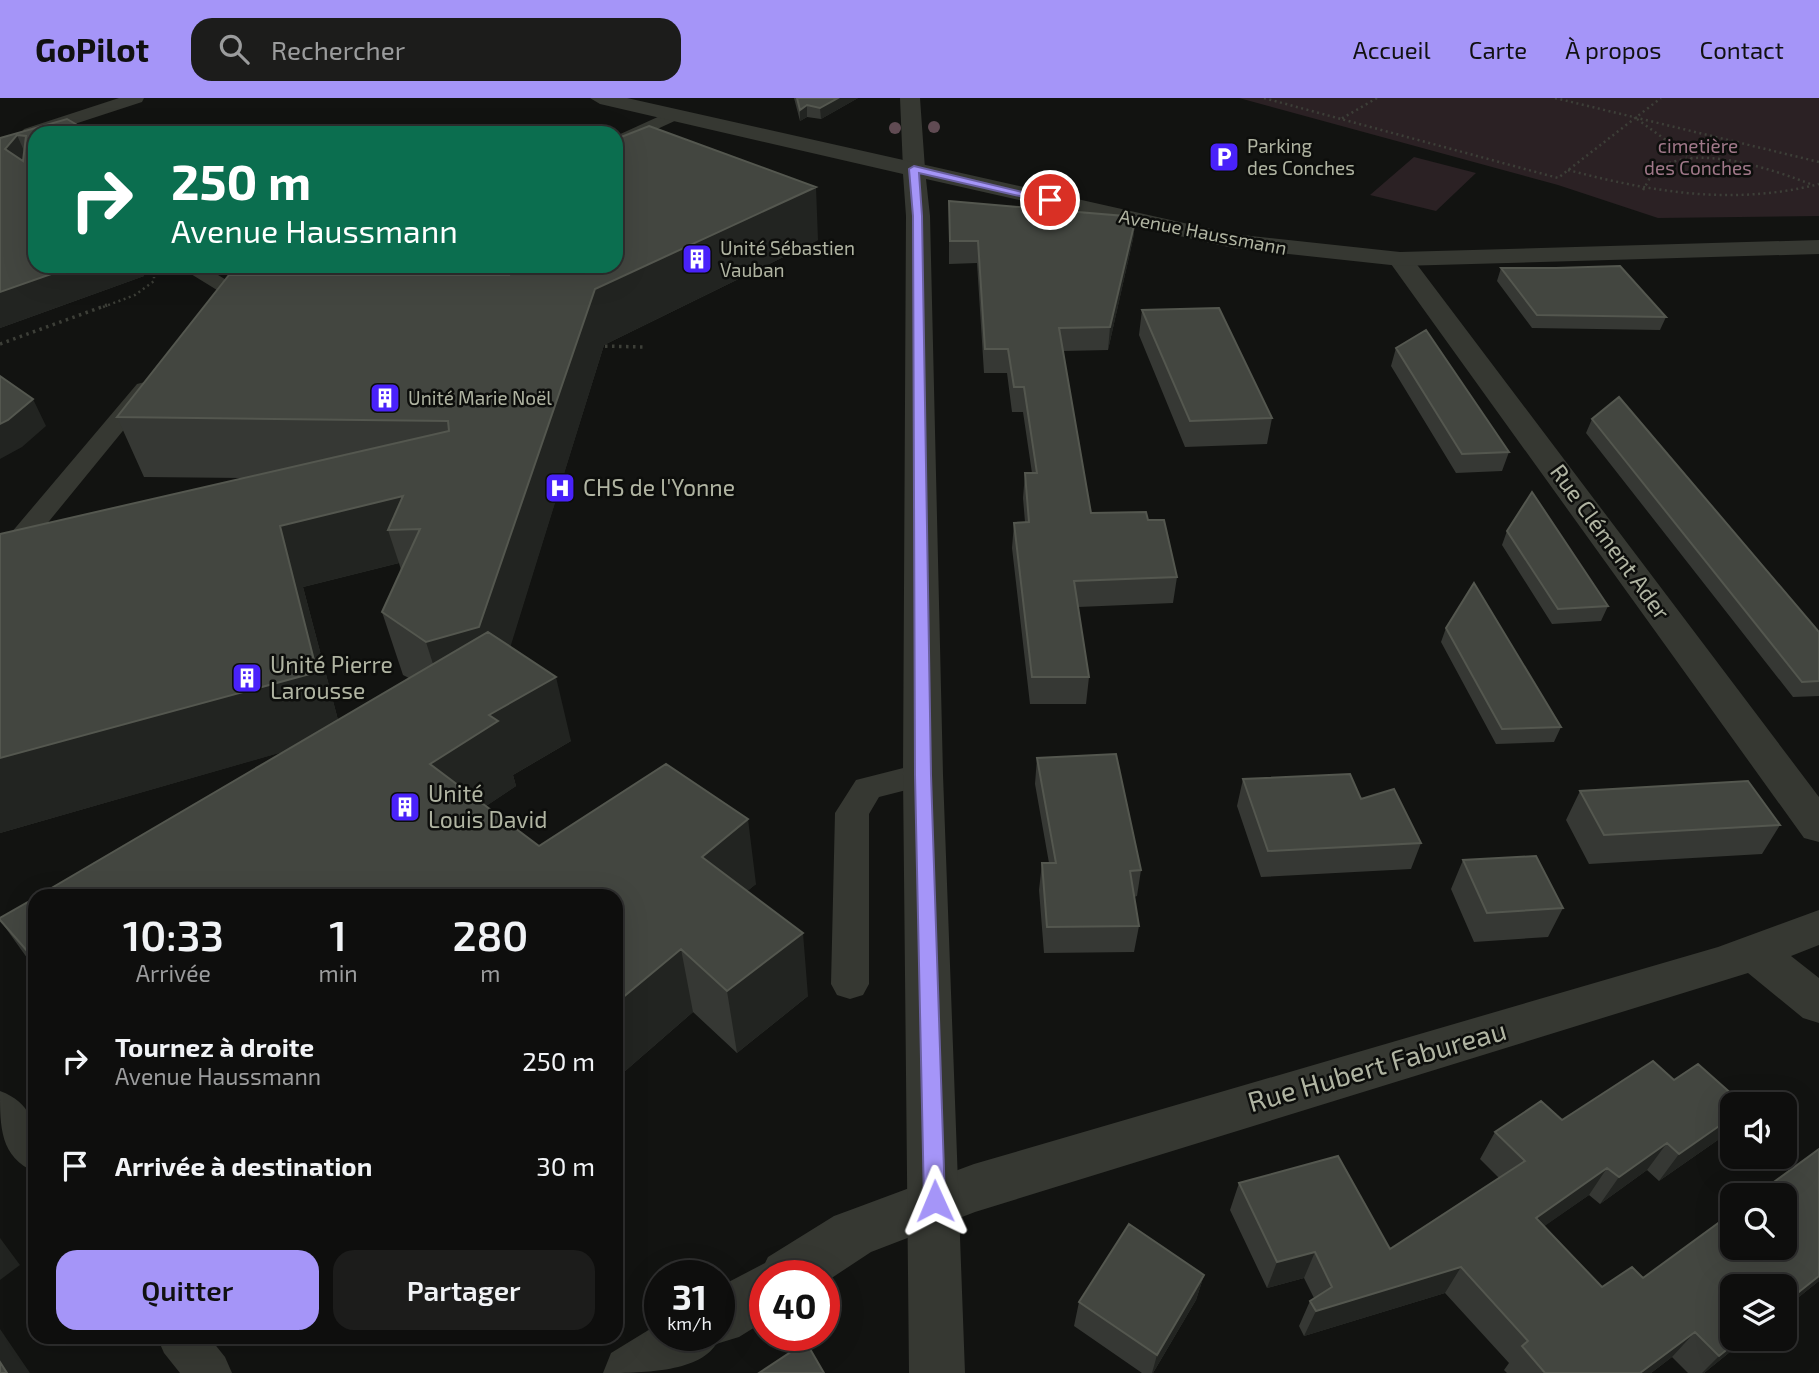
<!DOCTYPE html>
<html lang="fr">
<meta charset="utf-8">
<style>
:root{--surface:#0e0e0d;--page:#1c1c1b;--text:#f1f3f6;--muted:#9b9c9d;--line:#2e2e2e;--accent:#a595f8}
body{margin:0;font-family:"Exo 2",sans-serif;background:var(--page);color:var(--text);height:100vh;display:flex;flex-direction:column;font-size:26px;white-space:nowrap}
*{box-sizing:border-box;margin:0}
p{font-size:23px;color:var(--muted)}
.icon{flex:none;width:38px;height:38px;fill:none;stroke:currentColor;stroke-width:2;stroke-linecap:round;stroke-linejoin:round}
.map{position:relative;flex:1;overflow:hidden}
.sheet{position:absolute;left:28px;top:791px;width:595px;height:455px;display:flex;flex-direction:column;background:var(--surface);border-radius:21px;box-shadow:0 7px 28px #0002,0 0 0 2px var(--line)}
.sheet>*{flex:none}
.banner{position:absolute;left:28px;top:28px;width:595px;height:147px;border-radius:21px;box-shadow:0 7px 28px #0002,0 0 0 2px var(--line);background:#0b6e4f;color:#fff;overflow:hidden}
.buttons{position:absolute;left:1720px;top:994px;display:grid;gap:14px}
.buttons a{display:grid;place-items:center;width:77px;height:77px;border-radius:14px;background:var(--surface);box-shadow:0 7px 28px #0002,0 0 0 2px var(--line);font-size:35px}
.speed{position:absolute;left:644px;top:1162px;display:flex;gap:14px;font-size:35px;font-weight:700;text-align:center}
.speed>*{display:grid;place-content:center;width:91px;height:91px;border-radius:50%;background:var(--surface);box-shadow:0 7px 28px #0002,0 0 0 2px var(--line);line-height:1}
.speed small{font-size:18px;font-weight:400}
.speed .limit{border:10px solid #d22;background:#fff;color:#111}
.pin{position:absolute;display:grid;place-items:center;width:60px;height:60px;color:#fff;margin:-30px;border:4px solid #fff;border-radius:50%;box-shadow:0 2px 7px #0007}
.me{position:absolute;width:77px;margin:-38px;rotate:359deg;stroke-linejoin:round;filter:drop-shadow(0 0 5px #0008)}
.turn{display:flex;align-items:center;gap:24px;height:147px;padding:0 28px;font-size:32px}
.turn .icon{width:91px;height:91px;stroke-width:2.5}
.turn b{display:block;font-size:49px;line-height:60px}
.eta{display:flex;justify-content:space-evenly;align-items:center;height:119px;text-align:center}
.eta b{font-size:42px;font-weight:600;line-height:49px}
.cta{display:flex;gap:14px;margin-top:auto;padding:14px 28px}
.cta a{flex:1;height:80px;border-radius:21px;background:var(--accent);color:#111;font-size:28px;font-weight:600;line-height:80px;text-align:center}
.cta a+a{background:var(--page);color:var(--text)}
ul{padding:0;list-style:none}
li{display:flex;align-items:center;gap:21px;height:105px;padding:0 28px}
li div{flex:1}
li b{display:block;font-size:26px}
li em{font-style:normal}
header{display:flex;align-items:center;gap:42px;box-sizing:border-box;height:98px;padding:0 35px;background:var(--accent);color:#111}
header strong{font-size:33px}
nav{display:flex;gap:38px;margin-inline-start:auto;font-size:24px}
.search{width:490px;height:63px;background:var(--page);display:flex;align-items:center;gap:18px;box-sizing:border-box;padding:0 24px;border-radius:21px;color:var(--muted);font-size:26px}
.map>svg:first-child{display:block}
.green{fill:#2b2124}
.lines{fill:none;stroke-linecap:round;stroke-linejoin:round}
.path-far1{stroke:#3d3f38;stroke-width:2.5;stroke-dasharray:2 3.5;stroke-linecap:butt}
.path{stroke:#3d3f38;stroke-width:3.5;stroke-dasharray:2.5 4.5;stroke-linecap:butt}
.service{fill:#363832;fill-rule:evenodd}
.minor{fill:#363832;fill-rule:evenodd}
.tertiary{fill:#363832;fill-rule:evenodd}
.tree{fill:#604b53}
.wall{fill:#363834;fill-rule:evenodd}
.shaded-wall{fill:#222421}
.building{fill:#434640;stroke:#54574f;stroke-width:2;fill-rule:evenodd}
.route{fill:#a595f8;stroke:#6b61a1;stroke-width:2}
.labels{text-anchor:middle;stroke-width:5;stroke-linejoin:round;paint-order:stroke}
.far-poi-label{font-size:19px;fill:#b0b4a2;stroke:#0d0e0c;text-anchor:start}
.far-park-label{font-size:19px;fill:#a07889;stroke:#0d0e0c}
.far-street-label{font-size:19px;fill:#b0b4a2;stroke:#0d0e0c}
.poi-label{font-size:23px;fill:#b0b4a2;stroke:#0d0e0c;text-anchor:start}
.street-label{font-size:23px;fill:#b0b4a2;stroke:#0d0e0c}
.near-street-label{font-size:28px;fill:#b0b4a2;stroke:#0d0e0c}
</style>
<header>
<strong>GoPilot</strong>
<div class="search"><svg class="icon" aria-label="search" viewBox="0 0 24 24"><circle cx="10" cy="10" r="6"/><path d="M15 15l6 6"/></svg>Rechercher</div>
<nav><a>Accueil</a><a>Carte</a><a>À propos</a><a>Contact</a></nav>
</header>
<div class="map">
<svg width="1819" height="1275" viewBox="0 0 1819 1275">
<rect width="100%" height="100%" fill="#121311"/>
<path class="green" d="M 1239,0 L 1819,0 L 1819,118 L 1658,120 L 1558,87 Z
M 1414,59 L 1476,75 L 1436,113 L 1370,97 Z"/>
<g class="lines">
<path class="path-far1" d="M 1264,0 L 1341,21
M 1377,0 L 1341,21 L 1558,80 L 1661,0
M 1555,0 L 1819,64
M 1637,21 L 1692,61
M 1568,72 C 1652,94 1733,108 1819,86
M 1643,92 C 1647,86 1650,78 1655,74 C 1691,42 1774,72 1813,87
M 103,209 L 135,197 L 154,183 L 154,179"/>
<path class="path" d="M 0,246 L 107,207
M 598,248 L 643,249"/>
<path class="service" d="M 119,0 L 144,0 L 142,4 L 47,35 L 35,35 L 35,42 L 21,35 L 24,31 Z
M 673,12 L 681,17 L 679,21 L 616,50 L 616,38 Z
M 178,168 L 203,168 L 270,208 L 267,213 L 251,213 Z
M 333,168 L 361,168 L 358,172 L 297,196 L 290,198 L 279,192 L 283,188 Z
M 145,284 L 153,286 L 157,291 L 153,296 L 10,471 L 0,473 L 0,448 L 137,286 Z
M 923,665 L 934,669 L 939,677 L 934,685 L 879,699 L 869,716 L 869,886 L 863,897 L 850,901 L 837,897 L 831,886 L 835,715 L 856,682 Z
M 0,993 C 40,1008 35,1038 35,1074 C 0,1059 0,1029 0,993 Z
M 157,1239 L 209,1239 L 225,1259 L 232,1275 L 180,1275 L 164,1255 Z"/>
<path class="minor" d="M 900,0 L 920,0 L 925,71 L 914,78 L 903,71 Z
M 1400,154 L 1409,156 L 1819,699 L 1819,744 L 1804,740 L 1391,166 L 1388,161 L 1391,156 Z
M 1819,812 L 1819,847 L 1791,858 L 1819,880 L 1819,925 L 1803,920 L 1748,875 L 975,1114 L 871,1154 L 824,1185 L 824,1178 L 765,1178 L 765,1223 L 739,1239 L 716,1246 C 699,1275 638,1275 603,1275 L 611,1255 L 660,1225 L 660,1237 L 719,1237 L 719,1189 L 765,1165 L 768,1159 L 834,1118 L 853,1111 L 974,1066 L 1718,849 Z"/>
<path class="tertiary" d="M 590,0 L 627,0 L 1233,136 L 1400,154 L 1819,142 L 1819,156 L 1400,168 L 1233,150 L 926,81 L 930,118 L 943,677 L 965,1275 L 909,1275 L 903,677 L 906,118 L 903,76 L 600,6 Z"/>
</g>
<g class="tree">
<circle cx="934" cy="29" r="6"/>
<circle cx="895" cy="30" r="6"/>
</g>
<path class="wall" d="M 794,0 L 858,0 L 821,21 L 807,19 L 800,23 Z
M 35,35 L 144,178 L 0,230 L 0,40 Z
M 949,103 L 1136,119 L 1133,141 L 1108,252 L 1063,253 L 1091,415 L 1148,422 L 1177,479 L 1173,505 L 1078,509 L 1089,579 L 1086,606 L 1030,606 L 1012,450 L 1014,425 L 1025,424 L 1023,400 L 1025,375 L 1032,375 L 1023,314 L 1012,314 L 1007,275 L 984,275 L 977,165 L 949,166 Z
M 818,142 L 604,247 L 510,548 L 571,643 L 513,677 L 516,688 L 486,708 L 539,748 L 756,786 L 747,793 L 808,898 L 737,955 L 693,914 L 616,981 L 616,798 L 285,653 L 0,735 L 0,436 L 243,380 L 144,379 L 117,319 L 415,177 L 413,168 L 616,168 ZM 399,465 L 401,472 L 382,514 L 403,577 L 409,580 L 338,622 L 303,489 Z
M 1501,170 L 1666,219 L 1660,232 L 1532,230 L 1497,183 Z
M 1142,212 L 1272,320 L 1267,346 L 1185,349 L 1139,237 Z
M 1396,250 L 1509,354 L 1502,373 L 1456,375 L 1391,268 Z
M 1592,321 L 1819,534 L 1819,598 L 1793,599 L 1586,335 Z
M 1507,433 L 1608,508 L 1601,523 L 1552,526 L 1502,447 Z
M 1446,530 L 1561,629 L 1554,644 L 1496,646 L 1441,544 Z
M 1037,660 L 1141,772 L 1137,798 L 1134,799 L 1139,828 L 1134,854 L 1044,855 L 1039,792 L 1042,765 L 1049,765 L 1035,686 Z
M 1243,681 L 1361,701 L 1421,745 L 1411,771 L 1261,779 L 1237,708 Z
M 1580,693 L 1780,727 L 1762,756 L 1589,766 L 1566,722 Z
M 1463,762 L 1563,810 L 1548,839 L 1474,844 L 1451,791 Z
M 35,800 L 35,871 L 0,822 Z
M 1562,1022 L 1725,1037 L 1659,1083 L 1647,1072 L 1600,1106 L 1589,1097 L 1544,1128 L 1602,1189 L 1643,1180 L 1819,1051 L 1819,1183 L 1785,1210 L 1785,1188 L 1732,1241 L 1746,1241 L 1704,1275 L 1688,1275 L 1672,1259 L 1651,1275 L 1507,1275 L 1504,1272 L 1509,1265 L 1445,1195 L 1304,1238 L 1299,1228 L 1310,1203 L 1314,1200 L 1304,1180 L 1267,1190 L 1230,1112 L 1239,1085 L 1390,1151 L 1499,1080 L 1480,1061 L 1495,1034 Z
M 1204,1177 L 1196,1202 L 1153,1275 L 1142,1275 L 1074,1228 L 1079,1204 Z"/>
<path class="shaded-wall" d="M 838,0 L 858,0 L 821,21 L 820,10 Z
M 807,7 L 807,19 L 800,23 L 800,12 Z
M 17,37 L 29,64 L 17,78 L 5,51 Z
M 816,89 L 818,142 L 604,247 L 497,592 L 446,607 L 426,544 L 595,191 Z
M 1136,119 L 1133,141 L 1108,252 L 1110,229 Z
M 74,168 L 140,168 L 144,178 L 0,230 L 0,194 Z
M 33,301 L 46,328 L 22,349 L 0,361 L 0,326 Z
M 403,398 L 388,432 L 399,465 L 303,489 L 342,637 L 0,735 L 0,660 L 280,428 Z
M 556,579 L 571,643 L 513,677 L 516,688 L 452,731 L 430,666 L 489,617 Z
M 748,721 L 756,786 L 712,823 L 702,759 Z
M 803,835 L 808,898 L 737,955 L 727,893 Z
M 681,851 L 693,914 L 616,981 L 616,905 Z
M 1732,1019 L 1732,1027 L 1725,1037 L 1659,1083 L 1679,1056 Z
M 1667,1045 L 1647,1072 L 1600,1106 L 1619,1079 Z
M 1607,1070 L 1589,1097 L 1519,1146 L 1536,1120 Z
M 0,1140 L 20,1167 L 0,1182 Z
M 1315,1154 L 1304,1180 L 1267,1190 L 1277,1164 Z
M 1461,1169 L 1445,1195 L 1304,1238 L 1316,1213 Z
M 1204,1177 L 1196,1202 L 1153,1275 L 1152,1275 L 1157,1257 Z
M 1819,1178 L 1819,1183 L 1785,1210 L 1785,1205 Z
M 0,1231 L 30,1275 L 7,1275 L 0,1264 Z
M 1695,1234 L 1672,1259 L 1651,1275 L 1640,1275 Z
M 1740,1241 L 1746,1241 L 1704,1275 L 1702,1275 L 1719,1258 Z"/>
<path class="building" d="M 797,0 L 838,0 L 820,10 L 807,7 L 800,12 Z
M 67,21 L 91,35 L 35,35 L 35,168 L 74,168 L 0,194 L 0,40 ZM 17,37 L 26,38 L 23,63 L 5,51 Z
M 649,28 L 816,89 L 595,191 L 479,529 L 426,544 L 382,514 L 420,431 L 388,432 L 403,398 L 280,428 L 317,574 L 0,660 L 0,436 L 449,333 L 448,323 L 117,319 L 229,177 L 510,177 L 491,168 L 616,168 L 616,41 Z
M 949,103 L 1136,119 L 1110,229 L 1059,230 L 1091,415 L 1146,414 L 1148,422 L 1164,422 L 1177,479 L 1074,483 L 1089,579 L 1032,579 L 1014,425 L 1029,424 L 1025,375 L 1037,375 L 1024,289 L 1014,289 L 1008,251 L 985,251 L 978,143 L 950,143 Z
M 1620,168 L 1666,219 L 1537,217 L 1501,170 L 1556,170 Z
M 1219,210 L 1272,320 L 1190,323 L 1142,212 Z
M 1426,232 L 1509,354 L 1462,356 L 1396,250 Z
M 0,278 L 33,301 L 8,322 L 0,326 Z
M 1619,299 L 1819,534 L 1819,583 L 1802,584 L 1592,321 Z
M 1532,394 L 1608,508 L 1558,511 L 1507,433 Z
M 1474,485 L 1561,629 L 1502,631 L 1446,530 Z
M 488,534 L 556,579 L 489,617 L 498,623 L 430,666 L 539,748 L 666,666 L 748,721 L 702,759 L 803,835 L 727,893 L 681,851 L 616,905 L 616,798 L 38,798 Z
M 1116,656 L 1141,772 L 1130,773 L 1139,828 L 1047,829 L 1042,765 L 1056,765 L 1037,660 Z
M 1350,676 L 1361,701 L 1394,691 L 1421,745 L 1268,753 L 1243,681 Z
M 1748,683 L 1780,727 L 1604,737 L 1580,693 Z
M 1536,758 L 1563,810 L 1487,815 L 1463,762 Z
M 35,800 L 35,862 L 0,822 L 0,820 Z
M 1653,963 L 1674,982 L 1698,966 L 1743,1006 L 1732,1006 L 1732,1019 L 1679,1056 L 1667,1045 L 1619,1079 L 1607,1070 L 1536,1120 L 1602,1189 L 1632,1169 L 1643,1180 L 1732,1115 L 1732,1150 L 1785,1150 L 1785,1097 L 1756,1097 L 1819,1051 L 1819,1178 L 1785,1205 L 1785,1188 L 1732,1188 L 1732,1241 L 1740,1241 L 1719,1258 L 1695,1234 L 1640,1275 L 1545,1275 L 1522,1248 L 1528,1243 L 1461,1169 L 1316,1213 L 1310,1203 L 1332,1189 L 1315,1154 L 1277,1164 L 1239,1085 L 1338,1058 L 1390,1151 L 1525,1063 L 1495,1034 L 1541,1003 L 1562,1022 Z
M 1129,1126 L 1204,1177 L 1157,1257 L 1079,1204 Z
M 806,1244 L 824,1275 L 759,1275 Z
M 0,1264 L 7,1275 L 0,1275 Z"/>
<path class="route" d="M 914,68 L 1055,102 L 1050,105 L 919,75 L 922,118 L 931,677 L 945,1103 L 942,1110 L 935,1113 L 927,1110 L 924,1103 L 915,677 L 913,118 L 909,71 Z"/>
<defs>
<g id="parking-square" transform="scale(1.575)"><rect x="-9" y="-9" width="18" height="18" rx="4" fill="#4922fa" stroke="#0d0e0c"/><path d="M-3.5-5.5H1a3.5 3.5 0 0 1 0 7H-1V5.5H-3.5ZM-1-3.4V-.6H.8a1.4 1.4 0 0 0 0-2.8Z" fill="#fff"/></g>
<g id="building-square" transform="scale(1.575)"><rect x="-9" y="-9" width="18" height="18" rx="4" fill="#4922fa" stroke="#0d0e0c"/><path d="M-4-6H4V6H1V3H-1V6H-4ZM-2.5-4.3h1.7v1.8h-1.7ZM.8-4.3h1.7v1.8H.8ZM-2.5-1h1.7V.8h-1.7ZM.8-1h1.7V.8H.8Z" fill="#fff"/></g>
<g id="hospital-square" transform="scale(1.575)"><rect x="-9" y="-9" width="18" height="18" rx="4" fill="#4922fa" stroke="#0d0e0c"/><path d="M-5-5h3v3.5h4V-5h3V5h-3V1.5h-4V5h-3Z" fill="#fff"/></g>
</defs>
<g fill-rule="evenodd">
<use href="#parking-square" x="1224" y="59"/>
<use href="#building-square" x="697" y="161"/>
<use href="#building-square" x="385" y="300"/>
<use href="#hospital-square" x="560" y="390"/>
<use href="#building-square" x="247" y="580"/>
<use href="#building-square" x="405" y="709"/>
</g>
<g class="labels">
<g class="far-poi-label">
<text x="1247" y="55">Parking<tspan x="1247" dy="22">des Conches</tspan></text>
<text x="720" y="157">Unité Sébastien<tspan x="720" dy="22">Vauban</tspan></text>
<text x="408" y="307">Unité Marie Noël</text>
</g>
<g class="far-park-label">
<text x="1698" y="55">cimetière<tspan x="1698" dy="22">des Conches</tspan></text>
</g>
<g class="far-street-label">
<text transform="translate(1203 134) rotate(11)" y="7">Avenue Haussmann</text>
</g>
<g class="poi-label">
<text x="583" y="398">CHS de l'Yonne</text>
<text x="270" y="575">Unité Pierre<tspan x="270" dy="26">Larousse</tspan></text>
<text x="428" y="704">Unité<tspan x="428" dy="26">Louis David</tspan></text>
</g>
<g class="street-label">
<text transform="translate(1610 444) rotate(54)" y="8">Rue Clément Ader</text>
</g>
<g class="near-street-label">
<text transform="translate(1377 968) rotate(-16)" y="10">Rue Hubert Fabureau</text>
</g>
</g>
</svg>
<div class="buttons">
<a><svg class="icon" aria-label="sound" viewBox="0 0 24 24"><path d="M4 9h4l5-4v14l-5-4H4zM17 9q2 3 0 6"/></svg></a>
<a><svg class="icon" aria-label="search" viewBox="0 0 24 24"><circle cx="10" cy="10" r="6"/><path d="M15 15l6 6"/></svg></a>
<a><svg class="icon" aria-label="layers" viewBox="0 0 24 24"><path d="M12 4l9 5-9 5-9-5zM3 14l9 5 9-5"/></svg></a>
</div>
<div class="speed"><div>31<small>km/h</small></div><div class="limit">40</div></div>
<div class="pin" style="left:1050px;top:102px;background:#d93025"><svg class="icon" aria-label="arrive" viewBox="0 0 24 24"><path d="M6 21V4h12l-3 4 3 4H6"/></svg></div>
<svg class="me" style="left:935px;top:1103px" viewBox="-20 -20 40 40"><path d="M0-17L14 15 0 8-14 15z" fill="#a595f8" stroke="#fff" stroke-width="4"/></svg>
<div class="banner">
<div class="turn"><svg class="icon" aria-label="right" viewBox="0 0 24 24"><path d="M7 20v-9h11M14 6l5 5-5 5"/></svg><div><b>250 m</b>Avenue Haussmann</div></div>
</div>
<section class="sheet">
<div class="eta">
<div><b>10:33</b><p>Arrivée</p></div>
<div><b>1</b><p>min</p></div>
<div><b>280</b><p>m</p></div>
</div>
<ul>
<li><svg class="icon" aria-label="right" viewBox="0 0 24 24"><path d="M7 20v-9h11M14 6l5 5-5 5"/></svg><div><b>Tournez à droite</b><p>Avenue Haussmann</p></div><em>250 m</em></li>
<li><svg class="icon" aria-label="arrive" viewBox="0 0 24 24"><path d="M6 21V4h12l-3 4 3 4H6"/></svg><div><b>Arrivée à destination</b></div><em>30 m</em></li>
</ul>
<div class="cta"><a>Quitter</a><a>Partager</a></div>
</section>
</div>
